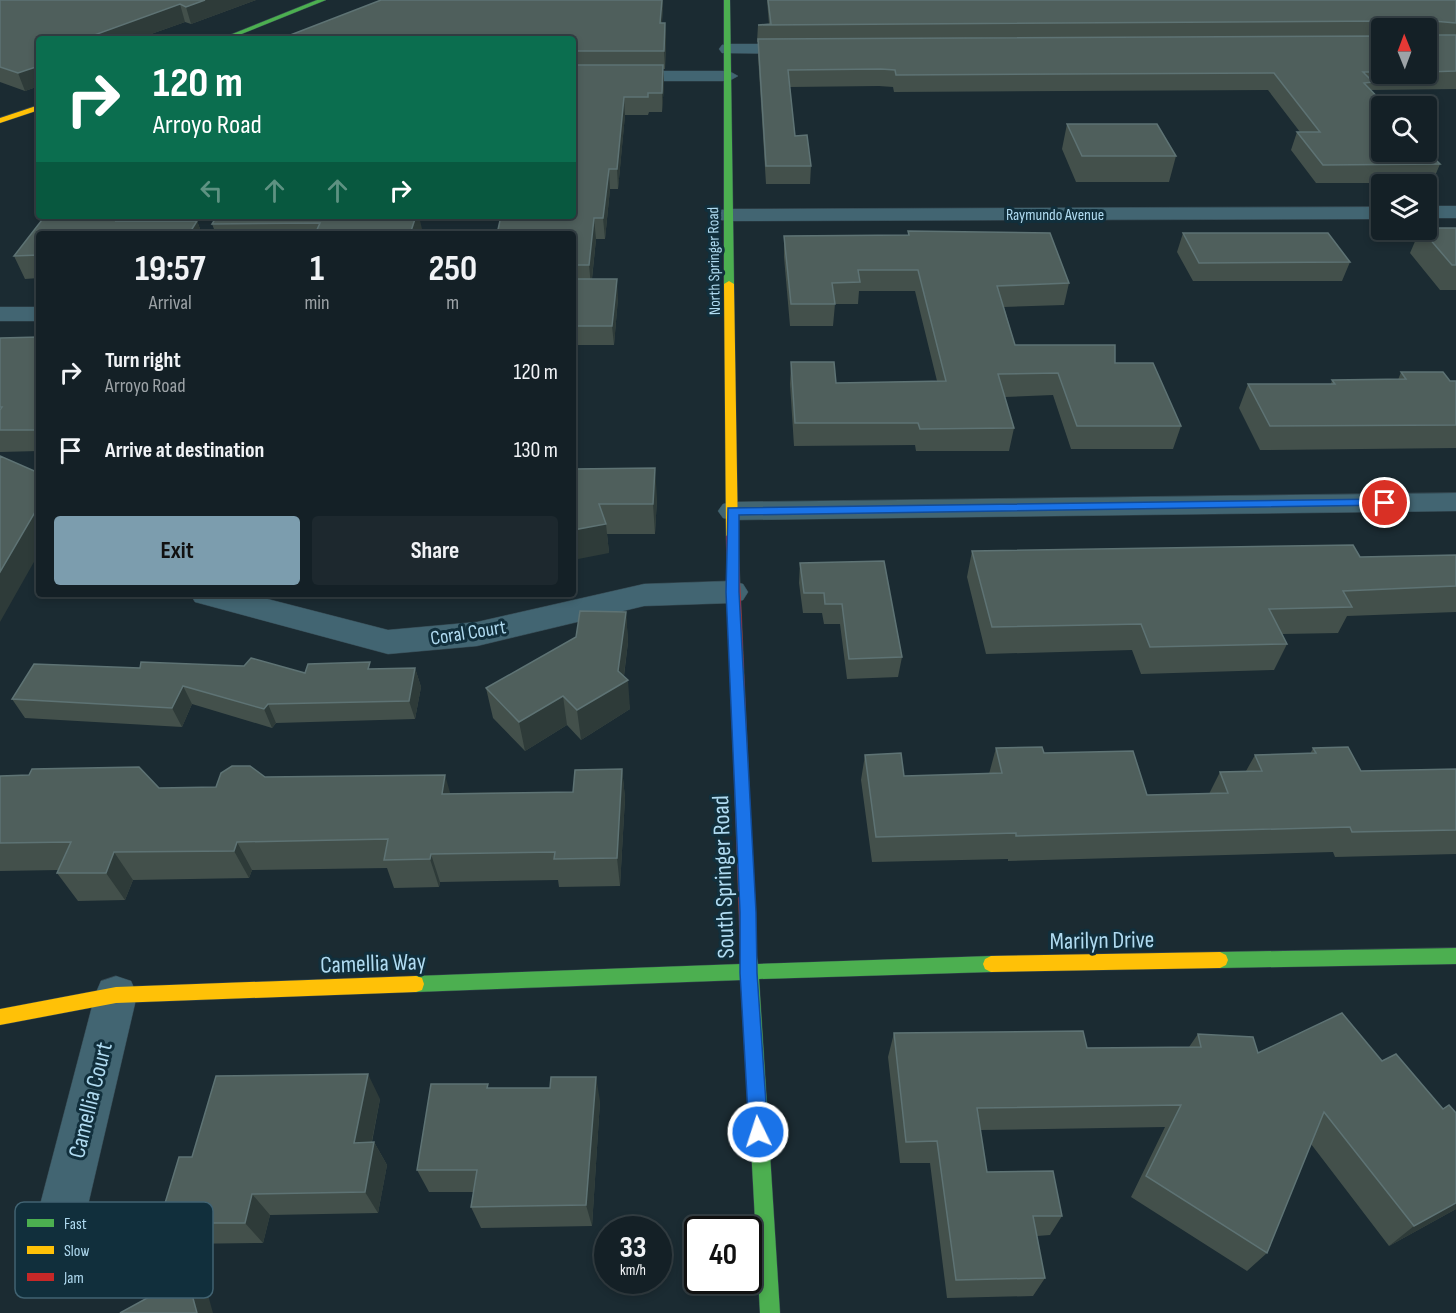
<!DOCTYPE html>
<style>
:root{--surface:#142026;--page:#1d282e;--text:#f1f3f6;--muted:#9da3a7;--line:#333e43;--accent:#7c9dae}
body{margin:0;font-family:"Sofia Sans Condensed",sans-serif;background:var(--page);color:var(--text);height:100vh;display:flex;flex-direction:column;font-size:22px;white-space:nowrap}
*{box-sizing:border-box;margin:0}
p{font-size:20px;color:var(--muted)}
.icon{flex:none;width:33px;height:33px;fill:none;stroke:currentColor;stroke-width:2;stroke-linecap:round;stroke-linejoin:round}
.map{position:relative;flex:1;overflow:hidden}
.side{position:absolute;left:36px;top:231px;width:540px;height:366px;display:flex;flex-direction:column;background:var(--surface);border-radius:6px;box-shadow:0 3px 9px #0003,0 0 0 2px var(--line)}
.side>*{flex:none}
.top-card{position:absolute;left:36px;top:36px;width:540px;height:183px;border-radius:6px;box-shadow:0 3px 9px #0003,0 0 0 2px var(--line);background:#0b6e4f;color:#fff;overflow:hidden}
.needle{width:39px;rotate:359deg}
.tools{position:absolute;left:1371px;top:18px;display:grid;gap:12px}
.tools a{display:grid;place-items:center;width:66px;height:66px;border-radius:6px;background:var(--surface);box-shadow:0 3px 9px #0003,0 0 0 2px var(--line);font-size:30px}
.speed{position:absolute;left:594px;top:1216px;display:flex;gap:12px;font-size:30px;font-weight:700;text-align:center}
.speed>*{display:grid;place-content:center;width:78px;height:78px;border-radius:50%;background:var(--surface);box-shadow:0 3px 9px #0003,0 0 0 2px var(--line);line-height:1}
.speed small{font-size:15px;font-weight:400}
.speed .limit{border:3px solid #111;border-radius:9px;background:#fff;color:#111}
.pin{position:absolute;display:grid;place-items:center;width:51px;height:51px;color:#fff;margin:-26px;border:3px solid #fff;border-radius:50%;box-shadow:0 2px 6px #0007}
.me{position:absolute;width:66px;margin:-33px;rotate:356deg;stroke-linejoin:round;filter:drop-shadow(0 0 4px #0008)}
.turn{display:flex;align-items:center;gap:21px;height:126px;padding:0 18px;font-size:27px}
.turn .icon{width:78px;height:78px;stroke-width:2.5}
.turn b{display:block;font-size:42px;line-height:51px}
.lanes{display:flex;align-items:center;height:57px;padding:0 18px;background:#0003;justify-content:center;gap:30px;direction:ltr}
.lanes .off{opacity:.35}
.eta{display:flex;justify-content:space-evenly;align-items:center;height:102px;text-align:center}
.eta b{font-size:36px;font-weight:700;line-height:42px}
.primary-button{display:flex;gap:12px;margin-top:auto;padding:12px 18px}
.primary-button a{flex:1;height:69px;border-radius:6px;background:var(--accent);color:#111;font-size:24px;font-weight:700;line-height:69px;text-align:center}
.primary-button a+a{background:var(--page);color:var(--text)}
ul{padding:0;list-style:none}
li{display:flex;align-items:center;gap:18px;height:78px;padding:0 18px}
li div{flex:1}
li b{display:block;font-size:22px}
li em{font-style:normal}
.map>svg:first-child{display:block}
.lines{fill:none;stroke-linecap:round;stroke-linejoin:round}
.street-casing{stroke:#354851;stroke-width:1}
.fast-casing{stroke:#354851;stroke-width:1}
.slow-casing{stroke:#354851;stroke-width:1}
.jam-casing{stroke:#354851;stroke-width:1}
.street{fill:#426572;fill-rule:evenodd}
.fast{fill:#4caf50;fill-rule:evenodd}
.slow{fill:#ffc107;fill-rule:evenodd}
.jam{fill:#c62828;fill-rule:evenodd}
.wall{fill:#43504b;fill-rule:evenodd}
.shaded-wall{fill:#2e3b39}
.building{fill:#4f5f5c;stroke:#5e7374;stroke-width:1.5}
.route{fill:#1a73e8;stroke:#114b97;stroke-width:1.5}
.labels{text-anchor:middle;stroke-width:6;stroke-linejoin:round;paint-order:stroke}
.far-street-label{font-size:16px;fill:#b0dbf1;stroke:#112f3c}
.street-label{font-size:20px;fill:#b0dbf1;stroke:#112f3c}
.near-street-label{font-size:24px;fill:#b0dbf1;stroke:#112f3c}
.key{fill:#112f3c;stroke:#416372;stroke-width:1.5}
.key-label{font-size:16px;fill:#b0dbf1}
</style>
<div class="map">
<svg width="1456" height="1313" viewBox="0 0 1456 1313">
<rect width="100%" height="100%" fill="#1b2b32"/>
<g class="lines">
<g class="street-casing">
<path id="street" d="M 728,44 L 804,44 L 813,49 L 804,54 L 722,53 L 719,49 L 722,45 Z
M 573,71 L 729,71 L 738,76 L 729,81 L 573,81 Z
M 1426,206 L 1456,206 L 1456,218 L 1426,218 Z
M 1382,207 L 1382,219 L 729,221 L 721,220 L 718,215 L 721,210 L 729,209 Z
M 0,307 L 39,307 L 39,321 L 0,321 Z
M 1456,493 L 1456,511 L 733,520 L 723,518 L 718,511 L 723,504 L 733,502 Z
M 732,581 L 743,584 L 748,592 L 743,600 L 732,603 L 644,606 L 477,646 L 388,654 L 195,602 L 190,594 L 248,594 L 388,630 L 477,622 L 644,584 Z
M 116,976 L 131,981 L 137,995 L 88,1205 L 81,1222 L 64,1229 L 47,1222 L 40,1205 L 95,995 L 101,981 Z"/>
</g>
<g class="fast-casing">
<path id="fast" d="M 317,0 L 326,0 L 229,39 L 220,39 Z
M 724,0 L 730,0 L 734,284 L 729,287 L 724,284 Z
M 748,938 L 754,940 L 758,964 L 991,956 L 997,959 L 999,964 L 997,969 L 991,972 L 759,979 L 780,1313 L 760,1313 L 742,980 L 416,992 L 410,990 L 408,984 L 410,978 L 416,976 L 741,964 L 740,945 L 742,940 Z
M 1456,948 L 1456,964 L 1220,968 L 1214,965 L 1212,960 L 1214,955 L 1220,952 Z"/>
</g>
<g class="slow-casing">
<path id="slow" d="M 39,105 L 39,110 L 0,123 L 0,118 Z
M 729,281 L 734,284 L 738,536 L 732,540 L 726,536 L 724,284 Z
M 1220,952 L 1226,955 L 1228,960 L 1226,965 L 1220,968 L 991,972 L 985,969 L 983,964 L 985,959 L 991,956 Z
M 416,976 L 422,978 L 424,984 L 422,990 L 416,992 L 116,1003 L 0,1025 L 0,1009 L 116,987 Z"/>
</g>
<g class="jam-casing">
<path id="jam" d="M 732,532 L 738,536 L 756,945 L 754,950 L 748,952 L 742,950 L 740,945 L 726,536 Z"/>
</g>
<use href="#street" class="street"/>
<use href="#fast" class="fast"/>
<use href="#slow" class="slow"/>
<use href="#jam" class="jam"/>
</g>
<path class="wall" d="M 0,0 L 256,0 L 191,24 L 185,22 L 137,39 L 39,39 L 39,86 L 25,91 L 0,82 Z
M 381,0 L 663,0 L 662,23 L 665,23 L 666,40 L 665,69 L 663,69 L 664,83 L 662,112 L 649,112 L 648,115 L 625,115 L 618,189 L 610,189 L 605,239 L 596,239 L 592,279 L 618,298 L 614,345 L 573,345 L 573,39 Z
M 767,0 L 1456,0 L 1456,89 L 1370,90 L 1440,164 L 1432,183 L 1316,183 L 1291,150 L 1297,132 L 1300,132 L 1268,90 L 894,92 L 893,87 L 879,86 L 790,87 L 795,136 L 811,166 L 810,184 L 766,184 L 758,56 L 758,42 L 757,42 L 758,25 L 769,24 ZM 1382,28 L 1426,28 L 1426,74 L 1382,74 Z
M 1067,124 L 1176,156 L 1169,182 L 1076,182 L 1062,149 Z
M 45,216 L 139,216 L 140,221 L 197,221 L 202,234 L 39,234 L 39,278 L 25,279 L 14,256 Z
M 217,216 L 422,229 L 420,234 L 216,234 L 212,224 Z
M 1456,228 L 1456,290 L 1440,290 L 1410,253 L 1420,230 Z
M 908,231 L 1069,283 L 1064,305 L 1004,307 L 1015,345 L 1115,363 L 1181,426 L 1173,449 L 1071,449 L 1053,395 L 1005,397 L 1014,428 L 1009,451 L 916,451 L 915,445 L 794,446 L 790,384 L 791,362 L 836,383 L 937,381 L 915,291 L 859,291 L 858,304 L 835,304 L 833,326 L 790,326 L 784,257 L 784,236 L 908,235 Z
M 1183,233 L 1350,262 L 1342,281 L 1193,281 L 1177,252 Z
M 39,337 L 39,451 L 0,452 L 0,338 Z
M 1401,372 L 1450,381 L 1456,381 L 1456,448 L 1260,450 L 1239,408 L 1248,384 L 1331,384 L 1332,380 L 1398,380 Z
M 573,469 L 657,498 L 655,534 L 607,534 L 609,553 Z
M 972,551 L 1360,557 L 1456,555 L 1456,612 L 1347,616 L 1338,633 L 1282,634 L 1287,644 L 1274,670 L 1141,674 L 1132,650 L 986,654 L 967,577 Z
M 800,563 L 902,657 L 898,677 L 847,679 L 840,624 L 824,624 L 822,613 L 803,613 L 799,583 Z
M 626,612 L 628,642 L 624,676 L 630,709 L 581,740 L 567,725 L 525,751 L 493,718 L 486,688 Z
M 140,668 L 305,673 L 372,669 L 415,668 L 421,687 L 415,719 L 276,723 L 272,728 L 192,704 L 182,727 L 25,718 L 12,699 Z
M 996,748 L 1044,753 L 1147,795 L 1209,794 L 1220,772 L 1246,771 L 1255,755 L 1310,754 L 1313,748 L 1361,771 L 1456,769 L 1456,854 L 1335,857 L 1333,852 L 1008,861 L 1008,859 L 872,862 L 861,780 L 865,755 L 904,776 L 989,774 Z
M 622,769 L 625,798 L 620,886 L 559,887 L 558,880 L 440,882 L 439,887 L 394,888 L 387,868 L 252,870 L 249,878 L 133,880 L 125,900 L 78,901 L 57,873 L 59,870 L 0,871 L 0,776 L 159,788 L 216,787 L 265,777 L 450,793 L 573,792 Z
M 894,1033 L 1087,1048 L 1189,1047 L 1198,1034 L 1258,1053 L 1382,1061 L 1443,1109 L 1456,1113 L 1456,1209 L 1389,1246 L 1311,1144 L 1267,1253 L 1247,1271 L 1131,1197 L 1165,1127 L 980,1130 L 987,1172 L 1062,1216 L 1050,1235 L 1037,1236 L 1045,1278 L 1033,1296 L 947,1298 L 930,1163 L 900,1163 L 888,1057 Z
M 489,1088 L 600,1101 L 592,1226 L 481,1228 L 471,1207 L 474,1192 L 429,1192 L 417,1170 Z
M 380,1099 L 372,1142 L 374,1142 L 387,1165 L 378,1213 L 270,1215 L 263,1243 L 180,1244 L 159,1223 L 192,1157 Z"/>
<path class="shaded-wall" d="M 205,0 L 256,0 L 191,24 L 186,7 Z
M 662,0 L 663,0 L 661,40 L 660,23 Z
M 180,4 L 185,22 L 137,39 L 87,39 L 86,38 Z
M 665,23 L 666,40 L 665,69 L 664,51 Z
M 663,65 L 664,83 L 662,112 L 662,93 Z
M 39,66 L 39,86 L 25,91 L 18,73 Z
M 624,97 L 625,115 L 618,189 L 617,169 Z
M 609,169 L 610,189 L 605,239 L 603,218 Z
M 119,216 L 139,216 L 140,220 L 131,234 L 116,221 Z
M 416,216 L 419,216 L 422,229 L 420,234 L 410,234 Z
M 594,218 L 596,239 L 591,286 L 589,265 Z
M 197,221 L 202,234 L 189,234 Z
M 617,279 L 618,298 L 614,345 L 612,326 Z
M 576,347 L 578,367 L 573,409 L 573,373 Z
M 655,468 L 657,498 L 655,534 L 653,504 Z
M 38,507 L 39,510 L 39,553 L 0,622 L 0,572 Z
M 606,524 L 609,553 L 573,560 L 573,530 Z
M 626,612 L 628,642 L 623,682 L 628,680 L 630,709 L 581,740 L 577,710 L 618,671 Z
M 415,668 L 421,687 L 415,719 L 409,701 Z
M 183,686 L 192,704 L 182,727 L 172,708 Z
M 563,696 L 567,725 L 525,751 L 519,722 Z
M 268,704 L 276,723 L 272,728 L 264,709 Z
M 622,769 L 625,798 L 620,886 L 617,858 Z
M 445,775 L 453,803 L 442,794 Z
M 237,842 L 252,870 L 249,878 L 234,851 Z
M 114,852 L 133,880 L 125,900 L 106,873 Z
M 431,854 L 440,882 L 439,887 L 430,859 Z
M 368,1074 L 380,1099 L 367,1165 L 354,1143 Z
M 596,1077 L 600,1101 L 592,1226 L 586,1205 Z
M 374,1142 L 387,1165 L 378,1213 L 365,1192 Z
M 252,1194 L 270,1215 L 263,1243 L 245,1223 Z
M 1456,1203 L 1456,1209 L 1389,1246 L 1414,1226 Z
M 187,1276 L 208,1295 L 213,1313 L 197,1313 Z"/>
<path class="building" d="M 0,0 L 205,0 L 186,7 L 180,4 L 86,38 L 91,39 L 39,39 L 39,66 L 18,73 L 0,67 Z
M 381,0 L 662,0 L 660,23 L 665,23 L 664,51 L 573,51 L 573,39 L 280,39 Z
M 768,0 L 1456,0 L 1456,23 L 1433,21 L 1431,35 L 1456,35 L 1456,71 L 1426,72 L 1426,28 L 1390,28 L 1391,23 L 1388,21 L 758,25 L 771,24 Z
M 1382,36 L 1382,72 L 1363,72 L 1373,82 L 1364,83 L 1386,106 L 1382,106 L 1382,152 L 1426,152 L 1426,150 L 1440,164 L 1323,165 L 1297,132 L 1320,132 L 1274,73 L 896,75 L 895,70 L 881,69 L 788,70 L 795,136 L 807,135 L 811,166 L 766,166 L 758,39 Z
M 573,65 L 663,65 L 662,93 L 648,93 L 648,97 L 624,97 L 617,169 L 609,169 L 603,218 L 594,218 L 589,265 L 573,265 L 573,234 L 497,234 L 501,216 L 573,216 Z
M 1067,124 L 1157,124 L 1176,156 L 1082,156 Z
M 45,216 L 119,216 L 116,221 L 197,221 L 189,234 L 39,234 L 39,255 L 14,256 Z
M 217,216 L 416,216 L 410,234 L 315,234 L 320,223 L 212,224 Z
M 1426,228 L 1456,228 L 1456,265 L 1452,265 L 1422,230 L 1426,230 Z
M 908,231 L 1050,233 L 1069,283 L 997,286 L 1015,345 L 1115,345 L 1115,363 L 1153,363 L 1181,426 L 1077,426 L 1058,373 L 998,374 L 1014,428 L 920,429 L 918,423 L 795,423 L 791,362 L 834,362 L 836,383 L 946,381 L 918,270 L 858,270 L 860,282 L 832,283 L 835,304 L 791,304 L 784,236 L 909,235 Z
M 1183,233 L 1328,233 L 1350,262 L 1199,263 Z
M 575,279 L 617,279 L 612,326 L 573,326 L 573,289 Z
M 39,337 L 39,430 L 0,430 L 0,410 L 2,407 L 0,407 L 0,338 Z
M 573,347 L 576,347 L 573,373 Z
M 1401,372 L 1443,372 L 1450,381 L 1456,381 L 1456,425 L 1270,426 L 1248,384 L 1335,384 L 1332,380 L 1406,379 Z
M 0,456 L 39,473 L 39,508 L 38,507 L 0,572 Z
M 655,468 L 653,504 L 599,504 L 606,524 L 573,530 L 573,469 Z
M 1353,545 L 1360,557 L 1456,555 L 1456,586 L 1343,591 L 1352,607 L 1269,609 L 1287,644 L 1150,647 L 1141,624 L 992,627 L 972,551 Z
M 884,561 L 902,657 L 849,659 L 842,604 L 825,604 L 824,593 L 804,593 L 800,563 Z
M 580,611 L 626,612 L 618,671 L 628,680 L 577,710 L 563,696 L 519,722 L 486,688 L 576,637 Z
M 251,658 L 305,673 L 308,664 L 370,662 L 368,669 L 415,668 L 409,701 L 268,704 L 264,709 L 183,686 L 172,708 L 12,699 L 34,664 L 140,668 L 141,662 L 244,666 Z
M 1042,747 L 1044,753 L 1133,751 L 1147,795 L 1228,793 L 1220,772 L 1262,771 L 1255,755 L 1316,753 L 1313,748 L 1348,747 L 1361,771 L 1456,769 L 1456,830 L 1352,832 L 1350,827 L 1016,836 L 1016,833 L 876,837 L 865,755 L 901,753 L 904,776 L 1002,773 L 996,748 Z
M 232,766 L 250,766 L 265,777 L 445,775 L 442,794 L 573,792 L 575,770 L 622,769 L 617,858 L 554,859 L 555,852 L 431,854 L 430,859 L 384,860 L 388,839 L 237,842 L 234,851 L 114,852 L 106,873 L 57,873 L 71,842 L 0,843 L 0,776 L 29,775 L 32,769 L 139,767 L 159,788 L 216,787 L 221,773 Z
M 1342,1013 L 1382,1061 L 1396,1054 L 1443,1109 L 1449,1105 L 1456,1113 L 1456,1203 L 1414,1226 L 1324,1112 L 1267,1253 L 1146,1176 L 1181,1105 L 977,1108 L 987,1172 L 1053,1171 L 1062,1216 L 1033,1216 L 1045,1278 L 956,1280 L 937,1141 L 906,1142 L 894,1033 L 1083,1031 L 1087,1048 L 1201,1047 L 1198,1034 L 1253,1037 L 1258,1053 Z
M 368,1074 L 354,1143 L 374,1142 L 365,1192 L 252,1194 L 245,1223 L 159,1223 L 179,1157 L 192,1157 L 216,1076 Z
M 551,1077 L 596,1077 L 586,1205 L 471,1207 L 477,1170 L 417,1170 L 431,1084 L 488,1084 L 487,1088 L 550,1088 Z
M 187,1276 L 197,1313 L 120,1313 Z"/>
<path class="route" d="M 1385,499 L 1389,500 L 1389,505 L 739,515 L 739,592 L 756,912 L 757,973 L 768,1132 L 765,1138 L 758,1141 L 752,1138 L 749,1132 L 740,973 L 740,912 L 726,592 L 728,508 Z"/>
<g class="labels">
<g class="far-street-label">
<text x="1055" y="220">Raymundo Avenue</text>
<text transform="translate(713 261) rotate(-91)" y="6">North Springer Road</text>
</g>
<g class="street-label">
<text transform="translate(468 632) rotate(-9)" y="7">Coral Court</text>
</g>
<g class="near-street-label">
<text transform="translate(723 877) rotate(-92)" y="8">South Springer Road</text>
<text transform="translate(1102 940) rotate(-1)" y="8">Marilyn Drive</text>
<text transform="translate(373 963) rotate(-2)" y="8">Camellia Way</text>
<text transform="translate(90 1100) rotate(-76)" y="8">Camellia Court</text>
</g>
</g>
<rect x="15" y="1202" width="198" height="96" rx="9" class="key"/>
<rect x="27" y="1219" width="27" height="8" fill="#4caf50"/>
<rect x="27" y="1246" width="27" height="8" fill="#ffc107"/>
<rect x="27" y="1273" width="27" height="8" fill="#c62828"/>
<g class="key-label">
<text x="64" y="1229">Fast</text>
<text x="64" y="1256">Slow</text>
<text x="64" y="1283">Jam</text>
</g>
</svg>
<div class="tools">
<a><svg class="needle" viewBox="-14 -14 28 28"><path d="M0-13l5 13h-10z" fill="#e53935"/><path d="M0 13l5-13h-10z" fill="#9da3a7"/></svg></a>
<a><svg class="icon" aria-label="search" viewBox="0 0 24 24"><circle cx="10" cy="10" r="6"/><path d="M15 15l6 6"/></svg></a>
<a><svg class="icon" aria-label="layers" viewBox="0 0 24 24"><path d="M12 4l9 5-9 5-9-5zM3 14l9 5 9-5"/></svg></a>
</div>
<div class="speed"><div>33<small>km/h</small></div><div class="limit">40</div></div>
<div class="pin" style="left:1385px;top:503px;background:#d93025"><svg class="icon" aria-label="arrive" viewBox="0 0 24 24"><path d="M6 21V4h12l-3 4 3 4H6"/></svg></div>
<svg class="me" style="left:758px;top:1132px" viewBox="-20 -20 40 40"><circle r="17" fill="#1a73e8" stroke="#fff" stroke-width="3"/><path d="M0-11L8 9 0 5-8 9z" fill="#fff"/></svg>
<div class="top-card">
<div class="turn"><svg class="icon" aria-label="right" viewBox="0 0 24 24"><path d="M7 20v-9h11M14 6l5 5-5 5"/></svg><div><b>120 m</b>Arroyo Road</div></div>
<div class="lanes"><svg class="icon off" aria-label="left" viewBox="0 0 24 24"><path d="M17 20v-9H6M10 6l-5 5 5 5"/></svg><svg class="icon off" aria-label="ahead" viewBox="0 0 24 24"><path d="M12 20V5M6 11l6-6 6 6"/></svg><svg class="icon off" aria-label="ahead" viewBox="0 0 24 24"><path d="M12 20V5M6 11l6-6 6 6"/></svg><svg class="icon" aria-label="right" viewBox="0 0 24 24"><path d="M7 20v-9h11M14 6l5 5-5 5"/></svg></div>
</div>
<section class="side">
<div class="eta">
<div><b>19:57</b><p>Arrival</p></div>
<div><b>1</b><p>min</p></div>
<div><b>250</b><p>m</p></div>
</div>
<ul>
<li><svg class="icon" aria-label="right" viewBox="0 0 24 24"><path d="M7 20v-9h11M14 6l5 5-5 5"/></svg><div><b>Turn right</b><p>Arroyo Road</p></div><em>120 m</em></li>
<li><svg class="icon" aria-label="arrive" viewBox="0 0 24 24"><path d="M6 21V4h12l-3 4 3 4H6"/></svg><div><b>Arrive at destination</b></div><em>130 m</em></li>
</ul>
<div class="primary-button"><a>Exit</a><a>Share</a></div>
</section>
</div>
